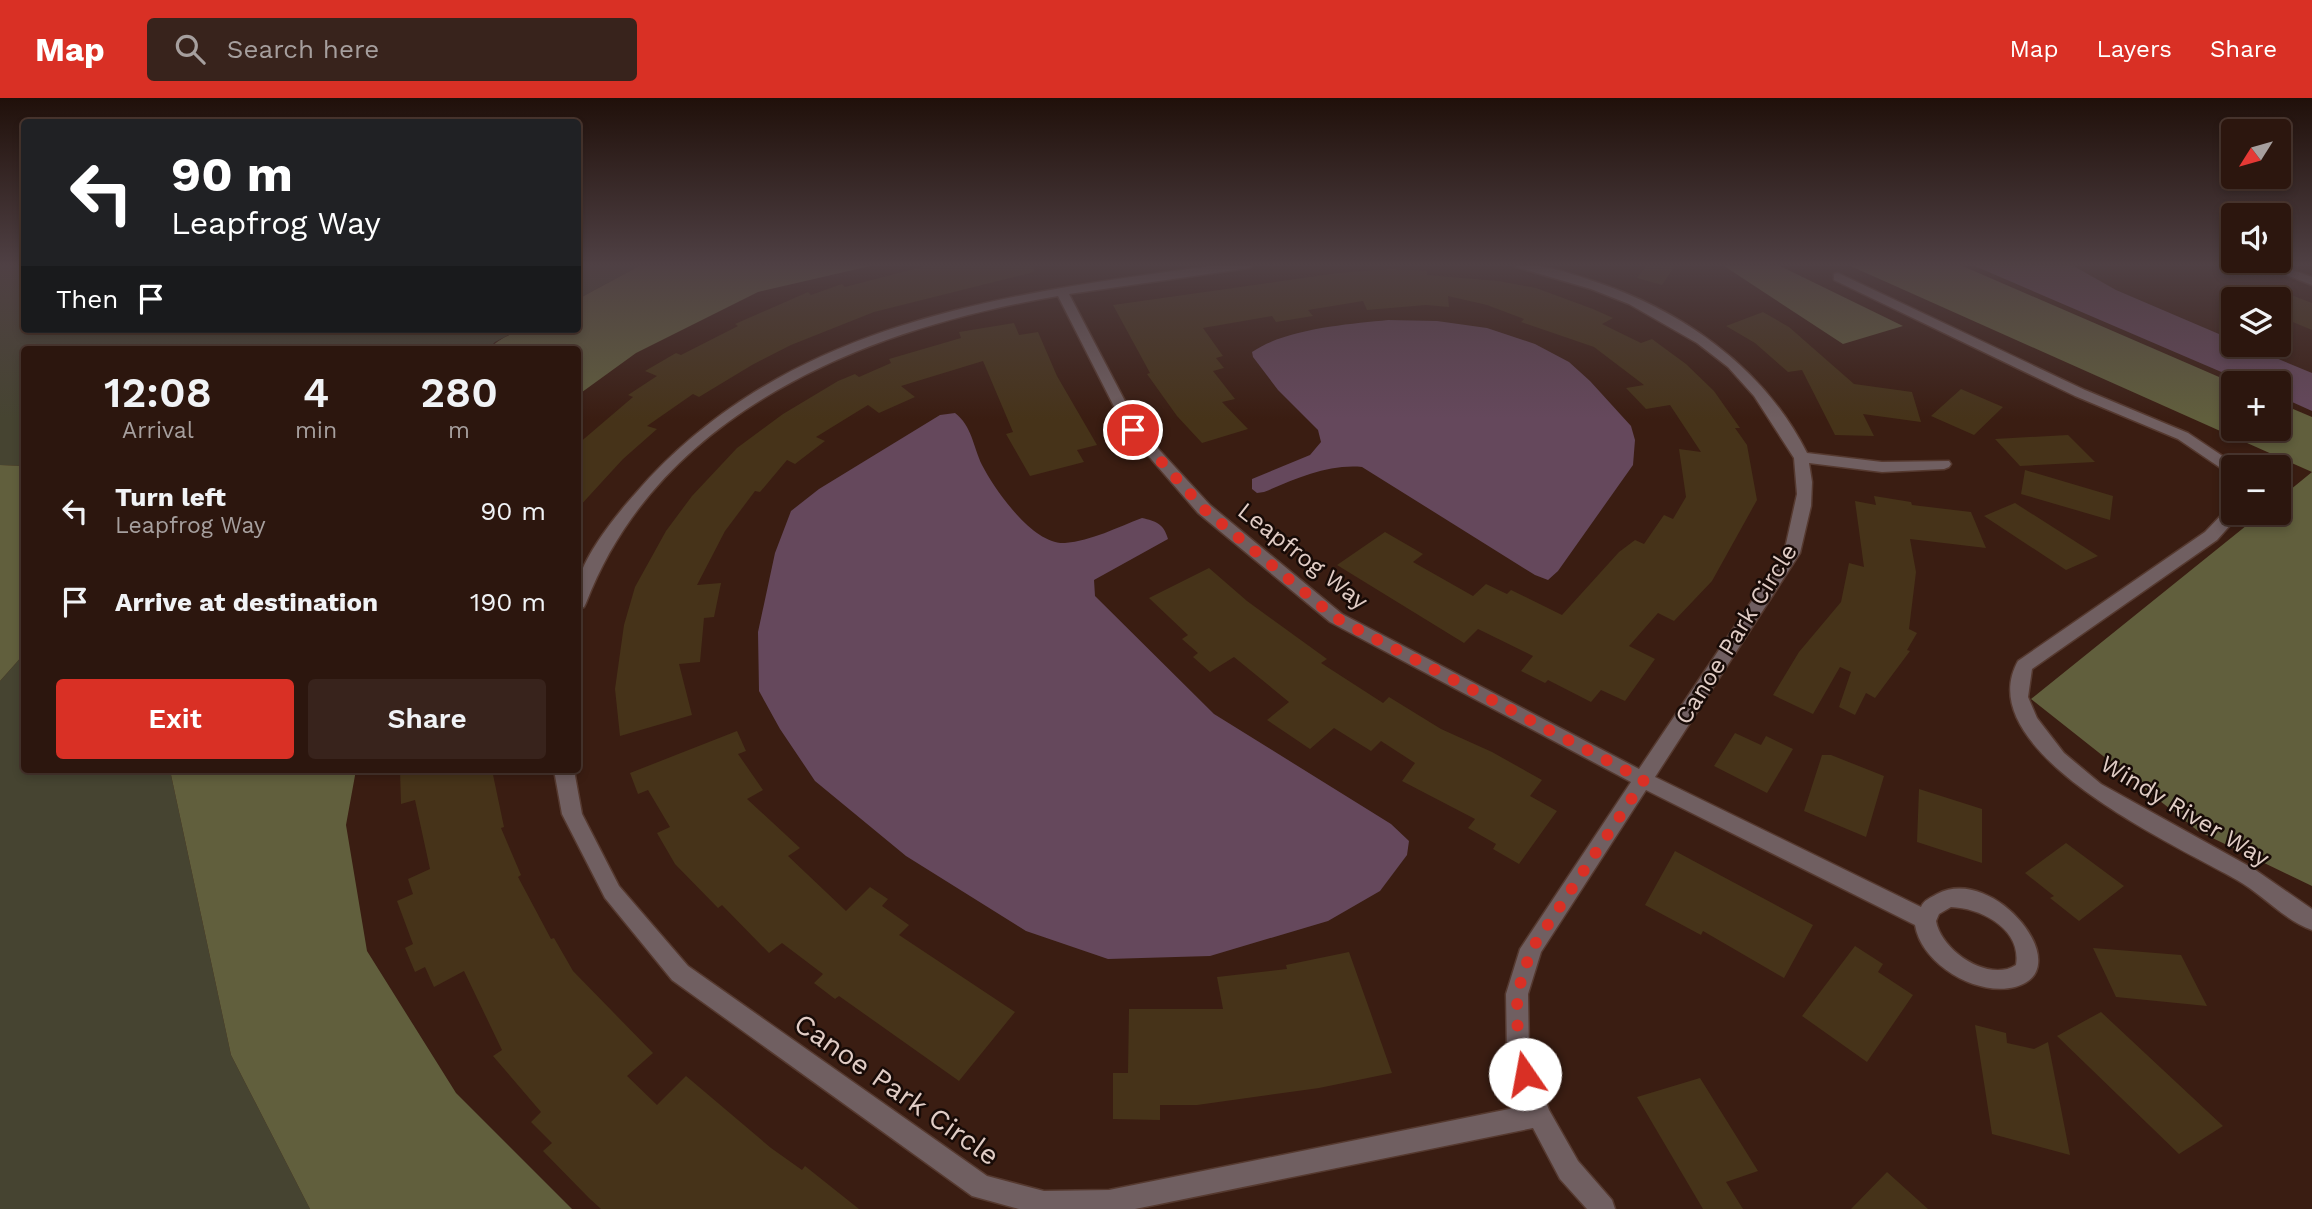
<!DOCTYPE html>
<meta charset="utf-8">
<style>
:root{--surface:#2c160e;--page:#38231c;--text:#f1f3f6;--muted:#a69f9e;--line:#48352e;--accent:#d93025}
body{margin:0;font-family:"Work Sans",sans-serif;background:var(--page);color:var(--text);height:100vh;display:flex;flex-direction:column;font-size:26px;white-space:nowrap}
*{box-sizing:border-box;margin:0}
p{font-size:23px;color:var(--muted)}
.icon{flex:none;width:38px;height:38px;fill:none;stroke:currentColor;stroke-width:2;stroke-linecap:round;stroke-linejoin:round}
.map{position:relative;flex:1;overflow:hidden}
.side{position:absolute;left:21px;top:248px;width:560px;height:427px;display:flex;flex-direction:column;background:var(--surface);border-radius:7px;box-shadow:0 4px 10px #0003,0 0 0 2px var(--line)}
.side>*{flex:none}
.top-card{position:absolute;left:21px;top:21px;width:560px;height:214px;border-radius:7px;box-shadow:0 4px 10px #0003,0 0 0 2px var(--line);background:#202124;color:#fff;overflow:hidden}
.needle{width:46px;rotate:233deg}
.controls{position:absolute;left:2221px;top:21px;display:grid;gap:14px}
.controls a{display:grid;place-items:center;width:70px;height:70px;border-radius:7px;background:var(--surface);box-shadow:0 4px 10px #0003,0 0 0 2px var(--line);font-size:35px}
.pin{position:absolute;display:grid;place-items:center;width:60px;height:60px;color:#fff;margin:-30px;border:4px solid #fff;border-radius:50%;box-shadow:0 2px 7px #0007}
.me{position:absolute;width:77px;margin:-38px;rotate:348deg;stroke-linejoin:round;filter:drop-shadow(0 0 5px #0008)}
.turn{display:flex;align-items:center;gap:24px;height:147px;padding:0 35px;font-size:32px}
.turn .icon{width:91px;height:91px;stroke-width:2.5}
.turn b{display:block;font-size:49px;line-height:60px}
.then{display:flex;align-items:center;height:66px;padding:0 35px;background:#0003;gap:14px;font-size:26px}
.eta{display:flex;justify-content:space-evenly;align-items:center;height:119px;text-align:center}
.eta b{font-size:42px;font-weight:600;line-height:49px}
.action{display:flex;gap:14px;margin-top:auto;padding:14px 35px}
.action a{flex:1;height:80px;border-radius:7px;background:var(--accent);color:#fff;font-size:28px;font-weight:600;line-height:80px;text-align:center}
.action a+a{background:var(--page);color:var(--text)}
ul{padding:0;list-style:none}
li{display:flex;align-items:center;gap:21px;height:91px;padding:0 35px}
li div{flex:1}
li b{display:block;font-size:26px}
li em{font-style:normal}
header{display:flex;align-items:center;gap:42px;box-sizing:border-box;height:98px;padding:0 35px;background:var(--accent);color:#fff}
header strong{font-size:33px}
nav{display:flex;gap:38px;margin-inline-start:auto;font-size:24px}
.search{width:490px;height:63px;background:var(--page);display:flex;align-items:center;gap:18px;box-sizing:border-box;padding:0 24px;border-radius:7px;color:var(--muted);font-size:26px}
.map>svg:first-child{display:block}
.green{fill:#464431}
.forest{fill:#615f3d}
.water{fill:#65485c}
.building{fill:#463319}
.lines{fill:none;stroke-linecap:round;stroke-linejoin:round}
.minor-casing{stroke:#55392f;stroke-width:3}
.minor{fill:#705f61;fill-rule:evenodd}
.route{stroke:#d93025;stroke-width:12;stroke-dasharray:0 21.6}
.labels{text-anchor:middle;stroke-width:5;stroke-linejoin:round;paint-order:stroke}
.street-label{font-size:24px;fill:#e1cdc6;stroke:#180b07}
.near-street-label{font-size:28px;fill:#e1cdc6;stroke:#180b07}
</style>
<header>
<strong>Map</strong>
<div class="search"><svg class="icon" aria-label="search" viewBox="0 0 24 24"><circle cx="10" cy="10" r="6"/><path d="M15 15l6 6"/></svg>Search here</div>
<nav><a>Map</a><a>Layers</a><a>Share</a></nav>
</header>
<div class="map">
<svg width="2312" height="1111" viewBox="0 0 2312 1111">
<rect width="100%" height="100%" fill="#3a1d12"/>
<path class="green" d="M 0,166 L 24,166 L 24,231 L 520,231 L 495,244 L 487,252 L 24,252 L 24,368 L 0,367 Z
M 578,166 L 643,166 L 578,201 Z
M 24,556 L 24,672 L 170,672 L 231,957 L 310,1111 L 0,1111 L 0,583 Z"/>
<path class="forest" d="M 643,166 L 879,166 L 758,194 L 636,255 L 578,297 L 578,252 L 488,252 C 512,226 545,231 578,231 L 578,201 Z
M 1721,166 L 1776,166 L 1903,228 L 1843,246 Z
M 1846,166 L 1958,166 L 2233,285 L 2233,331 L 2278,331 L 2279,305 L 2312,319 L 2312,788 L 2198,733 L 2031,601 L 2262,415 L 2278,415 L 2279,401 L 2312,374 Z
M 0,367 L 24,368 L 24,556 L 0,583 Z
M 170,672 L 356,672 L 346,727 L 367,853 L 456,995 L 572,1111 L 310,1111 L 231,957 Z"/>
<path class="water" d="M 1970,166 L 2070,166 L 2116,192 L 2233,242 L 2233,247 L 2245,247 L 2312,275 L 2312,313 L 2279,298 L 2278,285 L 2247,285 Z
M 1388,222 L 1437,223 L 1487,230 L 1535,246 L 1569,264 L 1590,283 L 1631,328 L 1635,342 L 1633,367 L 1558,473 L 1548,482 L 1535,477 L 1362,369 C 1327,366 1296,381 1264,394 L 1257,395 L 1252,391 L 1252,381 L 1310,357 L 1321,344 L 1318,332 L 1278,292 L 1253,259 L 1252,254 C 1285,231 1348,226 1388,222 Z
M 955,315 C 972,328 973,348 982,367 C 995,392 1033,447 1065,445 C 1091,443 1118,429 1142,420 C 1156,423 1164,426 1168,441 L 1094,482 L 1095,498 L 1214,616 L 1391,726 L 1409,743 L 1407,757 L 1380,793 L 1328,823 L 1210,858 L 1108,861 L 1026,833 L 906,758 L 815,683 L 780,631 L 759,593 L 758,534 L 775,455 L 791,413 L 819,391 L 940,317 Z"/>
<path class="building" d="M 933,166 L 1033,166 L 1034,174 L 874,214 L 791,247 L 752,267 L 699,299 L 693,296 L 647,328 L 657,331 L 623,361 L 578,410 L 578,346 L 633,299 L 628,297 L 657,278 L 645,273 L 676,255 L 681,257 L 738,228 L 735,226 L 808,194 L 811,197 L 842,186 L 845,189 Z
M 1648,166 L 1676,166 L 1662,187 L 1637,180 Z
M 1391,171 L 1427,173 L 1427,177 L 1498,183 L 1536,190 L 1593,211 L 1613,220 L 1602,226 L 1641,245 L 1652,241 L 1686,266 L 1714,293 L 1740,330 L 1735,330 L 1747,347 L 1757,402 L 1712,483 L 1674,523 L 1658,515 L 1629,548 L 1655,561 L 1625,603 L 1601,592 L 1591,604 L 1548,582 L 1545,585 L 1521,573 L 1533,558 L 1478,531 L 1464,545 L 1337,467 L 1385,434 L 1423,456 L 1413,464 L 1473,498 L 1486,486 L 1507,496 L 1511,492 L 1562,517 L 1619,454 L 1635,442 L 1644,446 L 1664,417 L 1673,421 L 1686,399 L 1679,351 L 1701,354 L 1670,307 L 1646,311 L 1626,290 L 1644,287 L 1594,249 L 1521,224 L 1524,221 L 1487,207 L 1448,198 L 1449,209 L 1426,207 L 1367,212 L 1363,203 L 1308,212 L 1313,218 L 1276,224 L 1272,218 L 1203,230 L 1223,258 L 1216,260 L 1224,270 L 1213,273 L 1235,301 L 1222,304 L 1248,331 L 1202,345 L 1177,318 L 1147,276 L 1150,275 L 1113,207 L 1338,175 Z
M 2278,192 L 2312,205 L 2312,232 L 2278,218 Z
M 1763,214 L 1789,229 L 1854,286 L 1912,294 L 1921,324 L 1863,316 L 1874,338 L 1835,337 L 1802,272 L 1788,274 L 1755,245 L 1726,228 Z
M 1014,225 L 1019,237 L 1038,234 L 1057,278 L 1097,347 L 1077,352 L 1084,364 L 1030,378 L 1006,336 L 1013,334 L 983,263 L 901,288 L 915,299 L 879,315 L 868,307 L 816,339 L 825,343 L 795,366 L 787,362 L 760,394 L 755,393 L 725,433 L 697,487 L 721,485 L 714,519 L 704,520 L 700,564 L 679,566 L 692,617 L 620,638 L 615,591 L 624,527 L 635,489 L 666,433 L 692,398 L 737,350 L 783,316 L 838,283 L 855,276 L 859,279 L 891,265 L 889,261 L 961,240 L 959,234 Z
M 1961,291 L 2003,309 L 1974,337 L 1931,318 Z
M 2068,337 L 2095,364 L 2020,368 L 1995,341 Z
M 2025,372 L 2113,398 L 2110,422 L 2021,396 Z
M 1874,398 L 1911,404 L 1912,407 L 1971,414 L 1986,450 L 1910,441 L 1916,474 L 1909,531 L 1917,535 L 1907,552 L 1910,553 L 1875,600 L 1866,595 L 1855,617 L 1839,609 L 1851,574 L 1840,569 L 1813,616 L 1773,597 L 1799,554 L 1841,504 L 1849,465 L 1864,469 L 1855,403 L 1876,407 Z
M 2015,405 L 2098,458 L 2066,472 L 1984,418 Z
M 1209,470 L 1247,503 L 1327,561 L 1321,565 L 1383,605 L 1389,599 L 1441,631 L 1492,654 L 1542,682 L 1530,698 L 1557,713 L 1519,766 L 1493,751 L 1496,746 L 1468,730 L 1475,721 L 1402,683 L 1415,665 L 1381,643 L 1371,653 L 1334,630 L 1310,651 L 1267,622 L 1289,604 L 1234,559 L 1210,574 L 1193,559 L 1198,555 L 1182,541 L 1188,537 L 1149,500 Z
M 737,633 L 746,653 L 738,656 L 763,692 L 747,701 L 800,750 L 788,758 L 846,813 L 870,789 L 888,801 L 882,808 L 909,827 L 899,837 L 1015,914 L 959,983 L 839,898 L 835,901 L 814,885 L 823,876 L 782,845 L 769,855 L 722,807 L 718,810 L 675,766 L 657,735 L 670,729 L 648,692 L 638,696 L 630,675 Z
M 1735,635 L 1761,647 L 1766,638 L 1793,651 L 1767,695 L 1714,668 Z
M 1822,657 L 1831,657 L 1884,678 L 1866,739 L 1804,713 Z
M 400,672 L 492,672 L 504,729 L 501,730 L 521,777 L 518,779 L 551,841 L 554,840 L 573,873 L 653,955 L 627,978 L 657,1007 L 686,978 L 771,1050 L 802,1072 L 805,1068 L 859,1111 L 601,1111 L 589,1100 L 543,1053 L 552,1045 L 531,1024 L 541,1014 L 493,958 L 502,952 L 464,873 L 434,889 L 425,869 L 415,874 L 405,850 L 413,846 L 397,803 L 413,796 L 408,781 L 430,771 L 415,702 L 401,706 Z
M 1919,691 L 1982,711 L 1982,765 L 1917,744 Z
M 2066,745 L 2124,788 L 2079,823 L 2050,800 L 2054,798 L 2025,775 Z
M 1675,753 L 1813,827 L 1784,880 L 1703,833 L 1701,837 L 1645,807 Z
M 1855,848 L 1883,866 L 1878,874 L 1913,897 L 1867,964 L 1802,918 Z
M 2093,850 L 2181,857 L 2207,908 L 2116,899 Z
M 1349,854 L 1392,975 L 1319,990 L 1197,1007 L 1160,1007 L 1160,1022 L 1113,1021 L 1113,975 L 1128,975 L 1129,911 L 1223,911 L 1217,879 L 1287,871 L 1286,867 Z
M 2101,914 L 2223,1028 L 2179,1056 L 2057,938 Z
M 1975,927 L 2006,935 L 2007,945 L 2034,951 L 2048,944 L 2070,1057 L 1992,1036 Z
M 1700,980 L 1758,1073 L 1726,1084 L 1743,1111 L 1703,1111 L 1637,999 Z
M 1887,1074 L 1928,1111 L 1851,1111 Z"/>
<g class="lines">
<g class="minor-casing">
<path id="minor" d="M 1226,166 L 1255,166 L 1249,170 L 1069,196 L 1139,330 L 1210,407 L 1342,516 L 1639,671 L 1784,455 L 1797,396 L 1794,360 L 1754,298 L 1728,269 L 1697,245 L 1629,206 L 1591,191 L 1516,169 L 1514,166 C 1540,166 1563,173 1587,181 C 1678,210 1763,267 1807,355 L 1882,364 L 1949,363 L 1951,366 L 1949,369 L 1944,371 L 1882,374 L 1809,365 L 1812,384 L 1811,408 L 1800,455 L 1655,679 L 1921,809 C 1924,802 1930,800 1937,796 C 1994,765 2080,872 2015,889 C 1977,899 1921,866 1915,827 L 1646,692 L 1541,854 L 1528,896 L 1529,955 L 1549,1012 L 1578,1063 L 1612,1102 L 1615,1111 L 1587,1111 L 1560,1081 L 1533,1030 L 1135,1111 L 1019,1111 L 972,1098 L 672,882 L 605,800 L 562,716 L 554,672 L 574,672 L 582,716 L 619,788 L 688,868 L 987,1078 L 1044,1093 L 1109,1092 L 1524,1008 L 1507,955 L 1506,896 L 1520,851 L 1631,684 L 1330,524 L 1198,415 L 1126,332 L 1058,198 C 869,230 660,312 586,505 L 584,509 L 578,511 C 578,503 576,492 578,484 C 585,456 616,417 635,396 C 786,221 1010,195 1226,166 ZM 1951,809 C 1981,810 2022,831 2016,867 C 1988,885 1941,852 1936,823 L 1939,816 Z
M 2259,166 L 2275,166 L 2312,179 L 2312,187 Z
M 1838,175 L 2085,292 L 2188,335 L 2239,369 L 2233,369 L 2233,377 L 2228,375 L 2178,341 L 2075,298 L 1834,182 L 1834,176 Z
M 2233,410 L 2233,415 L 2241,415 L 2217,442 L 2032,571 L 2028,599 L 2037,620 L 2064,655 L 2101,686 L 2254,771 L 2312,811 L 2312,832 C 2284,822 2262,796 2237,782 C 2180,749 1967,654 2018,563 L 2205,434 L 2227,411 Z"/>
</g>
<use href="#minor" class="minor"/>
</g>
<linearGradient id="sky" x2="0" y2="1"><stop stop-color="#20100a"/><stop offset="0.52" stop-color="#4f4044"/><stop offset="1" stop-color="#4f4044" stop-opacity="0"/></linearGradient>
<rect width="2312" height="321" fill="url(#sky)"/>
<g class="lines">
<path class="route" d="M 1133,332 L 1204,411 L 1336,520 L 1644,682 L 1531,852 L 1517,896 L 1518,955 L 1525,976"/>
</g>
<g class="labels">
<g class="street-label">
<text transform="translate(1303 458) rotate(38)" y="8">Leapfrog Way</text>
<text transform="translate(1736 536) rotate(-58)" y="8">Canoe Park Circle</text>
<text transform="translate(2185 713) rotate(31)" y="8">Windy River Way</text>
</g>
<g class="near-street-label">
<text transform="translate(897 991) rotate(35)" y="10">Canoe Park Circle</text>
</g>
</g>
</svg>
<div class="controls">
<a><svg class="needle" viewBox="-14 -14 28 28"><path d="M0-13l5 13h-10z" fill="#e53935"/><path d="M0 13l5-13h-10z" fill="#a69f9e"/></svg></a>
<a><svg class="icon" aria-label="sound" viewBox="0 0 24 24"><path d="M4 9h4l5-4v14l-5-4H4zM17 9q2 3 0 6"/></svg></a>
<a><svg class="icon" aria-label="layers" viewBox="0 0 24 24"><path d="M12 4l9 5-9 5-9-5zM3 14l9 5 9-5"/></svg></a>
<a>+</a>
<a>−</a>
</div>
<div class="pin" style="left:1133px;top:332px;background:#d93025"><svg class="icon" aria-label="arrive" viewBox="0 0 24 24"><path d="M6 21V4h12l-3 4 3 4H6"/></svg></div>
<svg class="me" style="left:1525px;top:976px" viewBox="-20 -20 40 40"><circle r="19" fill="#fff"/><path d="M0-13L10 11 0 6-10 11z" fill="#d93025"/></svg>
<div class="top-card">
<div class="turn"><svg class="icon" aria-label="left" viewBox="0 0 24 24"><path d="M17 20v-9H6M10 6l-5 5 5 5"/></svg><div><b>90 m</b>Leapfrog Way</div></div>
<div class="then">Then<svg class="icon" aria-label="arrive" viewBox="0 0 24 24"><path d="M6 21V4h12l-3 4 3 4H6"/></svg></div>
</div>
<section class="side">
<div class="eta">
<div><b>12:08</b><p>Arrival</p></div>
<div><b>4</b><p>min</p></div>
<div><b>280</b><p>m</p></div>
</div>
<ul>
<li><svg class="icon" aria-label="left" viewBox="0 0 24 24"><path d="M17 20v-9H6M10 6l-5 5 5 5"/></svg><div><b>Turn left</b><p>Leapfrog Way</p></div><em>90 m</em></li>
<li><svg class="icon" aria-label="arrive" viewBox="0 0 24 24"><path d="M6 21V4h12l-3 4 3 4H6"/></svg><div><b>Arrive at destination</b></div><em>190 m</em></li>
</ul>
<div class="action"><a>Exit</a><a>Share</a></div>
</section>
</div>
